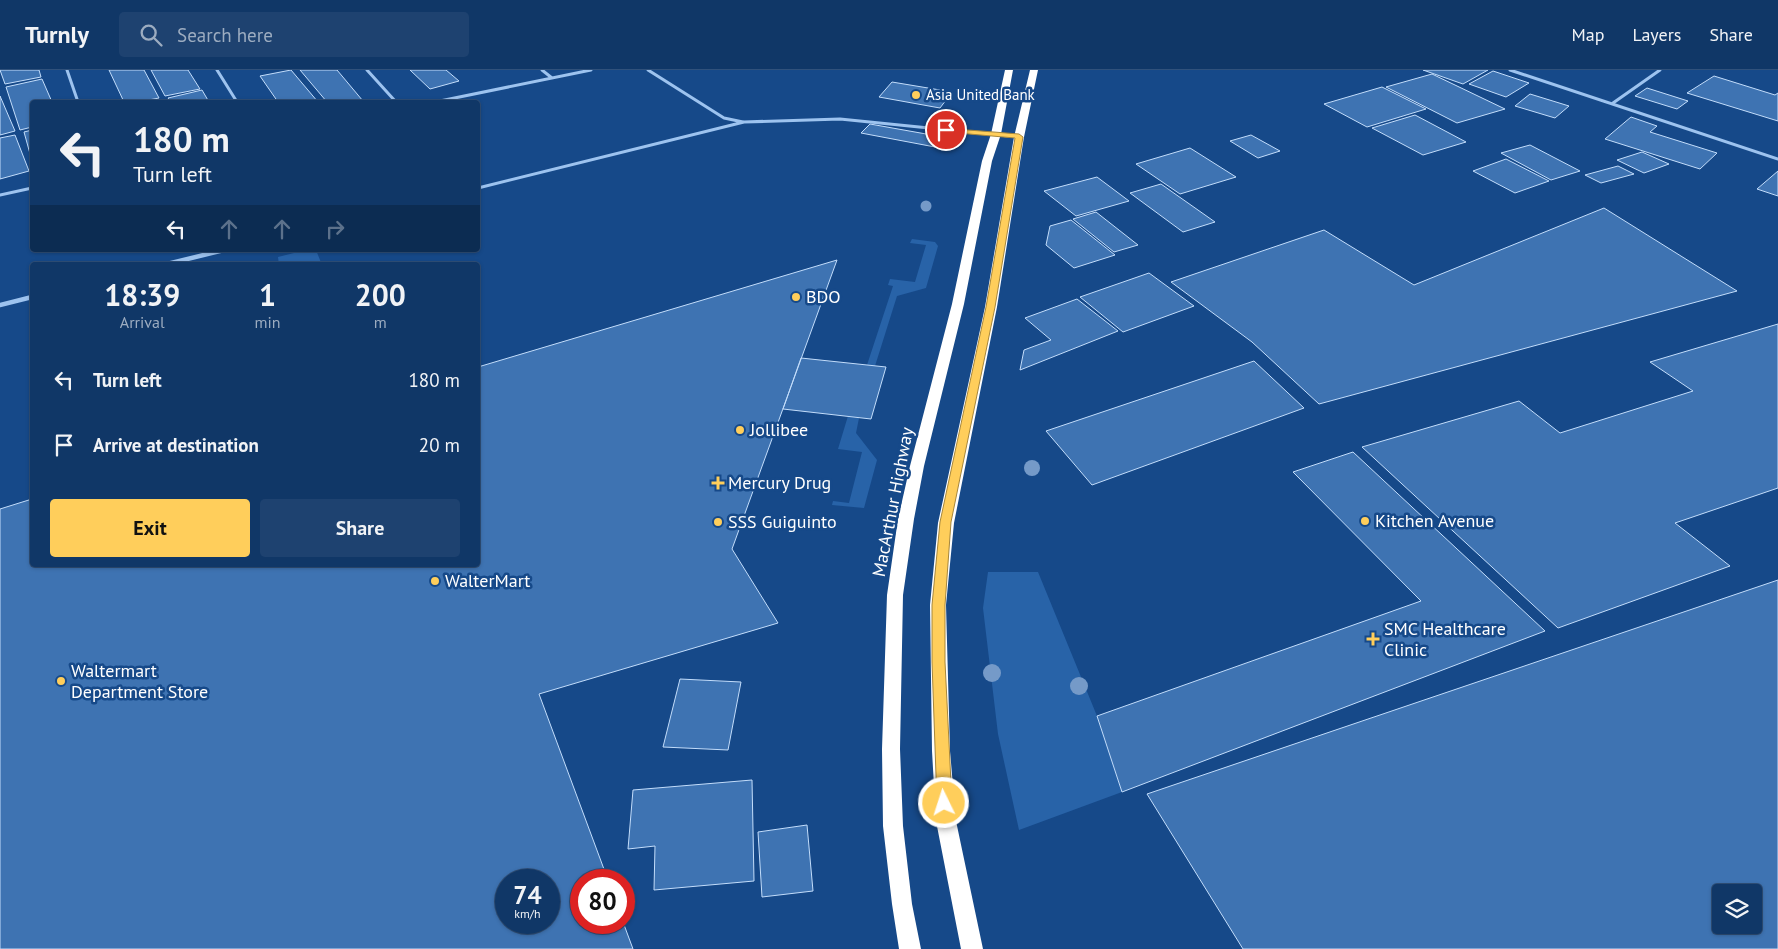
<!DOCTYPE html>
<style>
:root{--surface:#103767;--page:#1e4270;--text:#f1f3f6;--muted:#9cacc0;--line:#30517b;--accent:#ffce5b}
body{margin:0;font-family:"PT Sans",sans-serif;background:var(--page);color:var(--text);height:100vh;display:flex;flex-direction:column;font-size:19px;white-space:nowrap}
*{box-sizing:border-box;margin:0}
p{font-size:16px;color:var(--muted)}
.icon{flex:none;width:28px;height:28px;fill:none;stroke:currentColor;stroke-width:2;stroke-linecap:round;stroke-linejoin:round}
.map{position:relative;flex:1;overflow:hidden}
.panel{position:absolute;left:30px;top:192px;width:450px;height:305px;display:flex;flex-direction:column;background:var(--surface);border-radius:5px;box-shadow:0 1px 4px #0004,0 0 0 1px var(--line)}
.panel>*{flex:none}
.guide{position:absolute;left:30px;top:30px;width:450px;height:152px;border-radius:5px;box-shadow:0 1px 4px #0004,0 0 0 1px var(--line);background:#103767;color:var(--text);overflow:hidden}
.buttons{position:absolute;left:1712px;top:814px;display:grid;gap:10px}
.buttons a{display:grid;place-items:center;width:50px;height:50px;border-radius:5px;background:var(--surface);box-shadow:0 1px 4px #0004,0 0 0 1px var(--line);font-size:25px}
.speed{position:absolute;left:495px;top:799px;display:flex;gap:10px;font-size:25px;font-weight:700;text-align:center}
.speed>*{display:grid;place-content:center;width:65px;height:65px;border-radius:50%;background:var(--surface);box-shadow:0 1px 4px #0004,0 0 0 1px var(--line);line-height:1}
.speed small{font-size:12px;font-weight:400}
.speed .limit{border:8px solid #d22;background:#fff;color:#111}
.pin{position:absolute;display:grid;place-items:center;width:42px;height:42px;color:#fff;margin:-21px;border:2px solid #fff;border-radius:50%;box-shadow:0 1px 5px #0007}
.me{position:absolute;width:55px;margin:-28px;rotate:356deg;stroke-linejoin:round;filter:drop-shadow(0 0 4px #0008)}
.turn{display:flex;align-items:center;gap:18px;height:105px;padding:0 20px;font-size:22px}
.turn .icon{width:65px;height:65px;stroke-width:2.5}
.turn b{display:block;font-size:35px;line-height:42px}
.lanes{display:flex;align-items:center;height:48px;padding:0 20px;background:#0003;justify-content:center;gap:25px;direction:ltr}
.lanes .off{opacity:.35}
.eta{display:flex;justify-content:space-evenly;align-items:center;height:85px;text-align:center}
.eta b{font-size:30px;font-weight:700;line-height:35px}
.action{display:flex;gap:10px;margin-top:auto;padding:10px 20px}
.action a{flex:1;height:58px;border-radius:5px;background:var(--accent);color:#111;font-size:20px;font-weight:700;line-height:58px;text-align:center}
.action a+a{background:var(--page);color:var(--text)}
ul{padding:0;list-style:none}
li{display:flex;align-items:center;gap:15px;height:65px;padding:0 20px}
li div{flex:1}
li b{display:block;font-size:19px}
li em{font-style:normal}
header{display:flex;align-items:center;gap:30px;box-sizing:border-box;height:70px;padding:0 25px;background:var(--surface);border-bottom:1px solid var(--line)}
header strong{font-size:24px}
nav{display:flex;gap:28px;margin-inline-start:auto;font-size:18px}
.search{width:350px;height:45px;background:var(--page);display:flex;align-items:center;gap:12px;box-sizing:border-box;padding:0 18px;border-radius:5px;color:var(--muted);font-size:19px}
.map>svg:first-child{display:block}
.green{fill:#2863a8}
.building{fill:#3e73b2;stroke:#c3ddfb;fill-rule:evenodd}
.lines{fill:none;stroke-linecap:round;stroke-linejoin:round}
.street-far1{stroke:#9dc3ef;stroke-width:3}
.street{stroke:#9dc3ef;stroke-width:4.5}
.highway{fill:#fff;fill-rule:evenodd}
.tree{fill:#759ac8}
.route{fill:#ffce5b;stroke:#a6863b}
.poi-dot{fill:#ffce5b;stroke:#164989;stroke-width:2}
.labels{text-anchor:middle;stroke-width:5;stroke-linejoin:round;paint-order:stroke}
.far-poi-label{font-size:15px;fill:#fff;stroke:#164989;text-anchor:start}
.poi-label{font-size:18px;fill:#fff;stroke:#164989;text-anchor:start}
.street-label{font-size:18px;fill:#fff;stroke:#164989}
</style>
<header>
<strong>Turnly</strong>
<div class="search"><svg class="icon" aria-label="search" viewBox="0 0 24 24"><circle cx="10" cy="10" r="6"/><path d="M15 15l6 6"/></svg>Search here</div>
<nav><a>Map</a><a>Layers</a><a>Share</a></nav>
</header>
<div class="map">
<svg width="1778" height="879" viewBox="0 0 1778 879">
<rect width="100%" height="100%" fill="#164989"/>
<path class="green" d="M 912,169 L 935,172 L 938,176 L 926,218 L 897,226 L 875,296 L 867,295 L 893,216 L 888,215 L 890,209 L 915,212 L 926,175 L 910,173 Z
M 306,180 L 316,180 L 322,195 L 310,195 L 309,192 L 298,195 L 279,195 L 278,187 Z
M 848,346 L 859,348 L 856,363 L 877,390 L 864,438 L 832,435 L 833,431 L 849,433 L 862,382 L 838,379 Z
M 988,502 L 1038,502 L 1097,646 L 1122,722 L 1019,760 L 998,664 L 983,538 Z"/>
<path class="building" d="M 0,0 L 39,0 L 41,7 L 5,14 Z
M 109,0 L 144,0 L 159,28 L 138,32 L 124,32 Z
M 151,0 L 188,0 L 200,19 L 165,26 Z
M 291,0 L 318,32 L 278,32 L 260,6 Z
M 300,0 L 337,0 L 363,31 L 327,32 Z
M 410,0 L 446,0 L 459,11 L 430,19 Z
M 1423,0 L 1488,0 L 1463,14 Z
M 1493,1 L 1529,13 L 1506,27 L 1469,14 Z
M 1432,4 L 1505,39 L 1457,53 L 1386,17 Z
M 1714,6 L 1775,25 L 1778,23 L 1778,51 L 1687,23 Z
M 42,9 L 52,32 L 32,32 L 32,57 L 20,60 L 6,17 Z
M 892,12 L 952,22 L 940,38 L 879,27 Z
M 1382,17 L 1426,39 L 1367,57 L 1324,34 Z
M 1647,18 L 1688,31 L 1677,39 L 1635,26 Z
M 202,20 L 209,32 L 171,32 L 168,28 Z
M 1530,24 L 1569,36 L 1555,48 L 1515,36 Z
M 0,26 L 15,61 L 0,65 Z
M 1415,45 L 1466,72 L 1423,85 L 1372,58 Z
M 1631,47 L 1657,56 L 1650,62 L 1717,83 L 1700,99 L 1605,69 Z
M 870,54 L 943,67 L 935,77 L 861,63 Z
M 32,60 L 32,91 L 24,62 Z
M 15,65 L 29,101 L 0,109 L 0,68 Z
M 1251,65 L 1280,81 L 1258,88 L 1230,71 Z
M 1530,75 L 1580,101 L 1551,110 L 1501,83 Z
M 1190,78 L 1236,107 L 1180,124 L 1136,94 Z
M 1642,82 L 1669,94 L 1644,103 L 1617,90 Z
M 1506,89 L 1549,111 L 1515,123 L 1473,101 Z
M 1618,96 L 1634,104 L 1601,113 L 1585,105 Z
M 1778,101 L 1778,126 L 1757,119 Z
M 1097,107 L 1129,131 L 1076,146 L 1044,121 Z
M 1161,114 L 1215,152 L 1183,162 L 1130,123 Z
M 1604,138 L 1737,221 L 1319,334 L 1252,272 L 1171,212 L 1324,160 L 1414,215 Z
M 1096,142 L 1138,175 L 1114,182 L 1073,149 Z
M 1071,150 L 1115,185 L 1074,198 L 1046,175 L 1050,156 Z
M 837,190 L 732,479 L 778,553 L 539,624 L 608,810 L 581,810 L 581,852 L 623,852 L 633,879 L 0,879 L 0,439 L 32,429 L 32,495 L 478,495 L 478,297 ZM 506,810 L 549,810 L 549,852 L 506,852 Z
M 1149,203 L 1194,236 L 1123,262 L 1080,227 Z
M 1077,229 L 1118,261 L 1020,300 L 1024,280 L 1051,270 L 1025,248 Z
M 1778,254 L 1778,418 L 1675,453 L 1730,496 L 1558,558 L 1362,377 L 1519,331 L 1560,363 L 1693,321 L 1650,292 Z
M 801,288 L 886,297 L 871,349 L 783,339 Z
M 1254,291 L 1304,338 L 1092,415 L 1046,361 Z
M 1353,382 L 1545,561 L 1122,722 L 1097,646 L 1421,531 L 1293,402 Z
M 1778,510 L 1778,879 L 1243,879 L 1147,724 ZM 1721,822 L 1754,822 L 1754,855 L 1721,855 Z
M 680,609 L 741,612 L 728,680 L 663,677 Z
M 752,710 L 754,811 L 654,820 L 655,776 L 628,779 L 633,720 Z
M 807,755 L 813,821 L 762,827 L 758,762 Z"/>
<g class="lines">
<path class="street-far1" d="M 67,0 L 78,32
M 217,0 L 237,32
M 367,0 L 396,32
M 542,0 L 552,8
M 648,0 L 724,48 L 743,52
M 1510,0 L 1778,89
M 435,32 L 591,0
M 1613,33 L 1660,0
M 478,118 L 744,52 L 840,49 L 1019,67
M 0,125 L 32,118"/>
<path class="street" d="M 163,195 L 224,180
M 0,235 L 32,227"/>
<path class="highway" d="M 1005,0 L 1013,0 L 1001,64 L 992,91 L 964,234 L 924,396 L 914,449 L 903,525 L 900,679 L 903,756 L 912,834 L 921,879 L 899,879 L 892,834 L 883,756 L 882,679 L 887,525 L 898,449 L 910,396 L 952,234 L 982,91 L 991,64 Z
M 1030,0 L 1038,0 L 1024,67 L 997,237 L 954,453 L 946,535 L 950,681 L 956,751 L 983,879 L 961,879 L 936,751 L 932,681 L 930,535 L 938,453 L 985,237 L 1014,67 Z"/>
</g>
<g class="tree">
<circle cx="926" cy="136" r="5.5"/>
<circle cx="1032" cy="398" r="8"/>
<circle cx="992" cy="603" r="9"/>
<circle cx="1079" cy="616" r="9"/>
</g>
<path class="route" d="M 943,58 L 1019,64 L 1023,67 L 995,237 L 951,452 L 945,535 L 945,592 L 952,733 L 949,738 L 944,740 L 939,738 L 937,733 L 932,592 L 932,535 L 940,452 L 986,237 L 1015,68 L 946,62 L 942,60 Z"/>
<g class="poi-dot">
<circle cx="916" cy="25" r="5"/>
<circle cx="796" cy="227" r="5"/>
<circle cx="740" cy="360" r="5"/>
<path d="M715.5 405.5h5v5h5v5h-5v5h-5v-5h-5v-5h5z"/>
<circle cx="1365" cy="451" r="5"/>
<circle cx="718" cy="452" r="5"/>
<circle cx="435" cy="511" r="5"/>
<path d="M1370.5 561.5h5v5h5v5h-5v5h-5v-5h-5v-5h5z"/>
<circle cx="61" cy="611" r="5"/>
</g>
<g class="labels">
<g class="far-poi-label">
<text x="926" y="30">Asia United Bank</text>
</g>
<g class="poi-label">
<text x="806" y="233">BDO</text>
<text x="750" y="366">Jollibee</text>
<text x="728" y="419">Mercury Drug</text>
<text x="1375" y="457">Kitchen Avenue</text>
<text x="728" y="458">SSS Guiguinto</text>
<text x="445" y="517">WalterMart</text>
<text x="1384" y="565">SMC Healthcare<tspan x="1384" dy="21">Clinic</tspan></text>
<text x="71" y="607">Waltermart<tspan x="71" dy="21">Department Store</tspan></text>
</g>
<g class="street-label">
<text transform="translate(893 432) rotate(-79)" y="6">MacArthur Highway</text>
</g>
</g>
</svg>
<div class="buttons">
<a><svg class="icon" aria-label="layers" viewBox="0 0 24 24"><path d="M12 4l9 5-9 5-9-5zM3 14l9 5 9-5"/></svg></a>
</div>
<div class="speed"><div>74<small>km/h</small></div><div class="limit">80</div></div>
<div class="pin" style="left:946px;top:60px;background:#d93025"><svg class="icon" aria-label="arrive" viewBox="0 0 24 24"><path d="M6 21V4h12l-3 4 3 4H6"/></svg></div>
<svg class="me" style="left:944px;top:733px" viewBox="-20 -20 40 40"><circle r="17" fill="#ffce5b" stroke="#fff" stroke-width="3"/><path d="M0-11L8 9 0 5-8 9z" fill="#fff"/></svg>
<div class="guide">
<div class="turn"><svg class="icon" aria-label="left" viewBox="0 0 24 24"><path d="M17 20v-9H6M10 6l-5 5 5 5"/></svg><div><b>180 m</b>Turn left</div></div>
<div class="lanes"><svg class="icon" aria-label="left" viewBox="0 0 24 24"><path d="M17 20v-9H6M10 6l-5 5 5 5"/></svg><svg class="icon off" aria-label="ahead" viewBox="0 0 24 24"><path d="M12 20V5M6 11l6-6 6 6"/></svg><svg class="icon off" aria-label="ahead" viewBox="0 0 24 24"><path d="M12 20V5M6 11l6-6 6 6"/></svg><svg class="icon off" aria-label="right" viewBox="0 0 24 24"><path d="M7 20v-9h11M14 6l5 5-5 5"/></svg></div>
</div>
<section class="panel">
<div class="eta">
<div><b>18:39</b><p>Arrival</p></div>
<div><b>1</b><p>min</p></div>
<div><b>200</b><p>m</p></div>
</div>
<ul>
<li><svg class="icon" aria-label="left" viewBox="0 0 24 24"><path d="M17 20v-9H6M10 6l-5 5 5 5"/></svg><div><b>Turn left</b></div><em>180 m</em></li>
<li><svg class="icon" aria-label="arrive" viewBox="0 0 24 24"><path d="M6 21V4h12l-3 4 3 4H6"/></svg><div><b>Arrive at destination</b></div><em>20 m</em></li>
</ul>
<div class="action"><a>Exit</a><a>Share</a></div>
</section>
</div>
